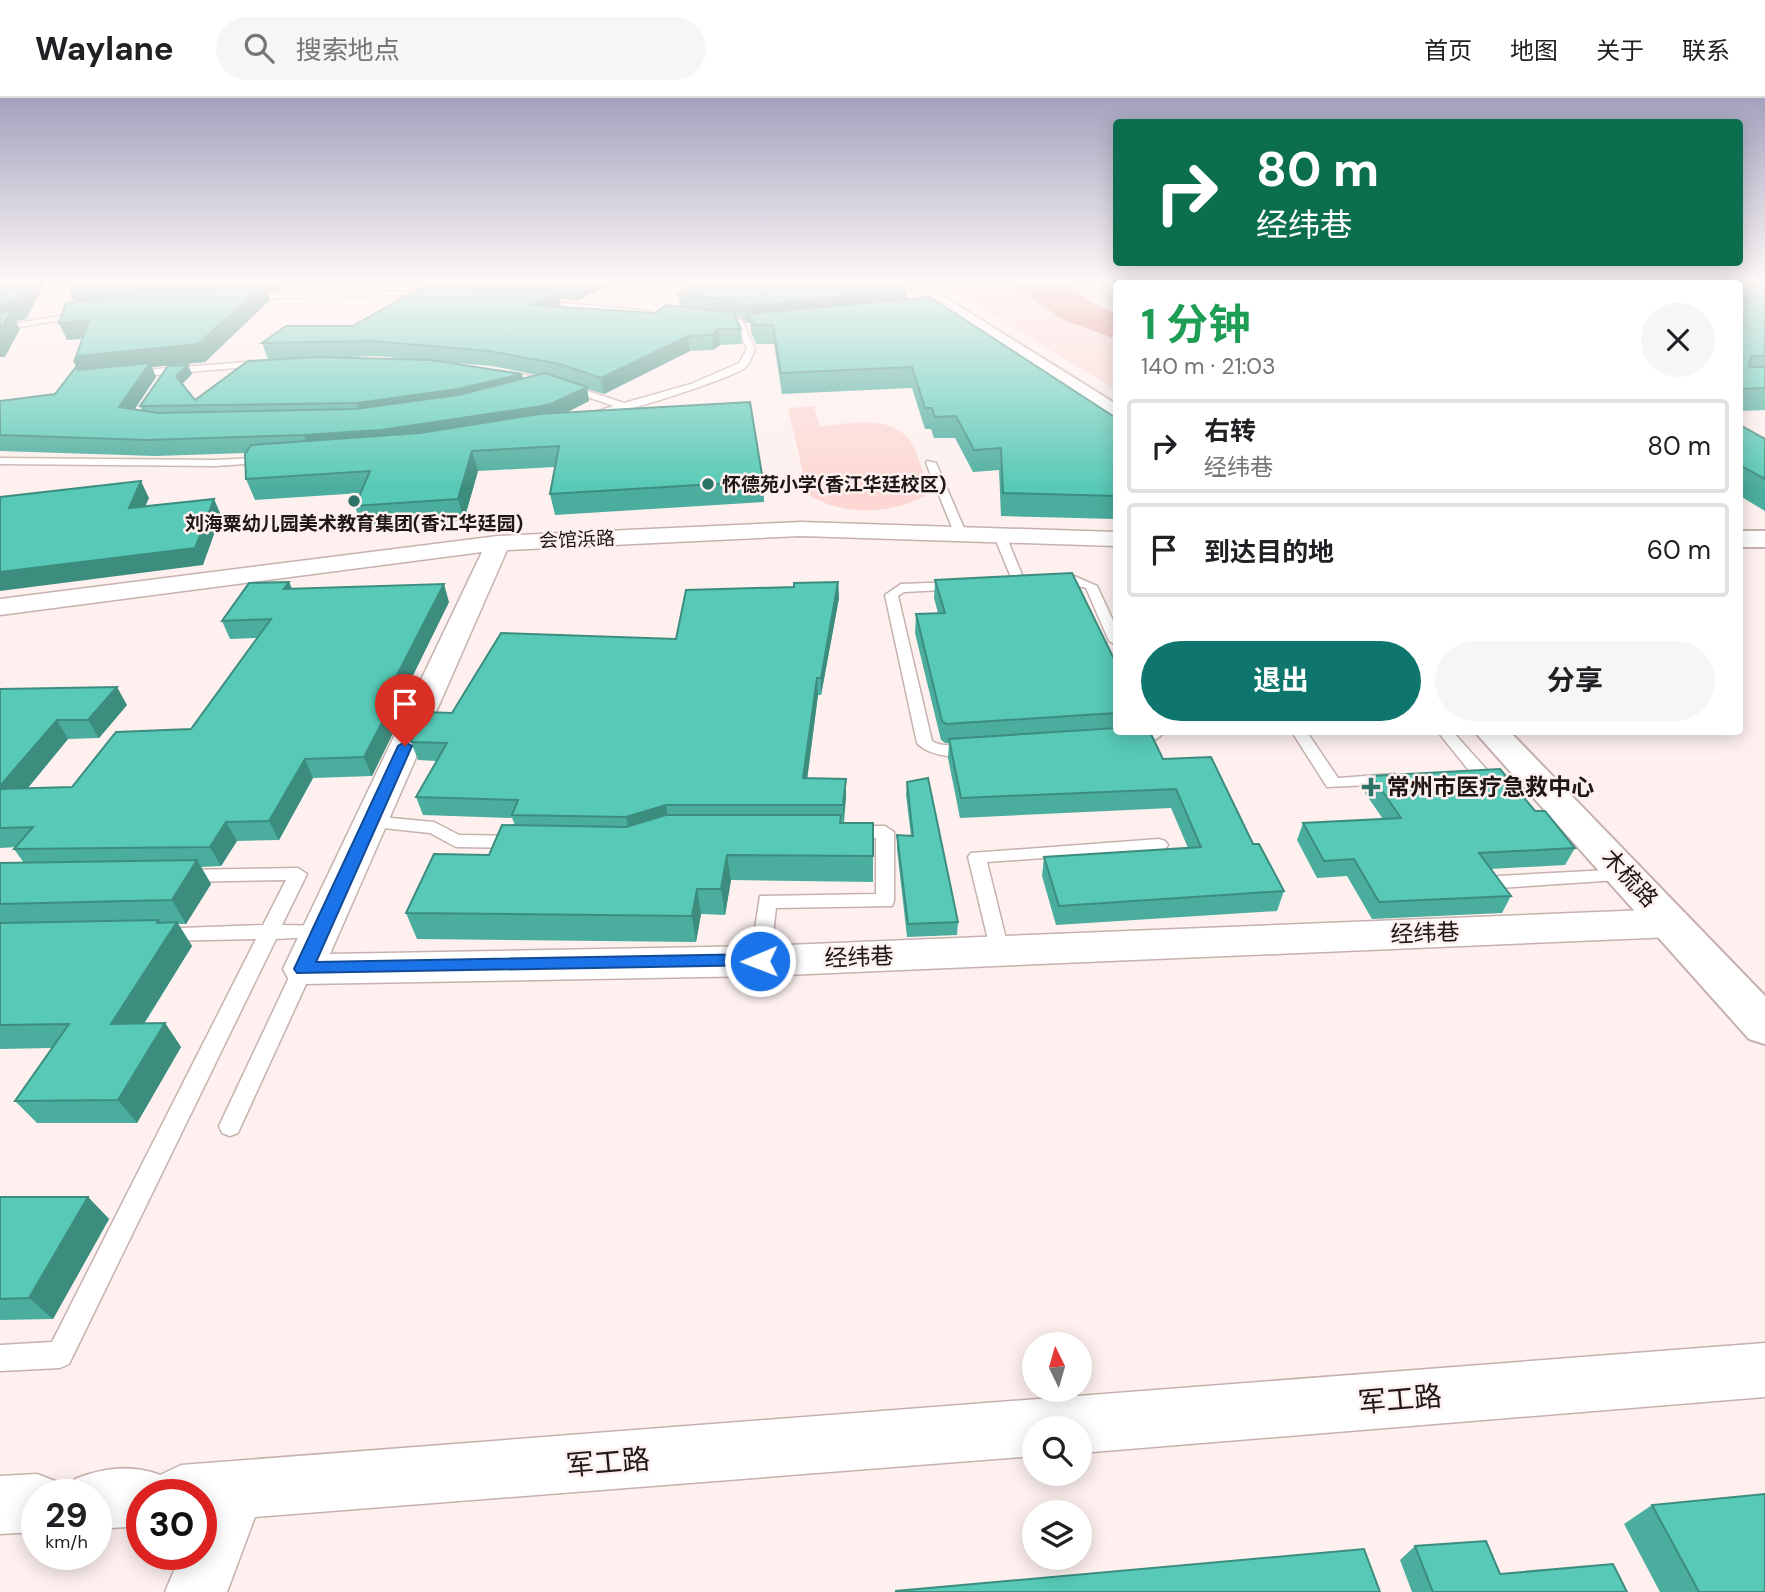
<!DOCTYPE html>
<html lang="zh">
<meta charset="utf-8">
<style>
:root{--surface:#fff;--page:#f6f6f6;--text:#202124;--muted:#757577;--line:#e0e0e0;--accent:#0f766e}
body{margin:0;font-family:"DM Sans","Noto Sans SC",sans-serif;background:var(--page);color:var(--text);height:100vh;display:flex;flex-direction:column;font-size:26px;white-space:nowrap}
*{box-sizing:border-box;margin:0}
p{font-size:23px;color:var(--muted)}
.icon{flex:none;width:38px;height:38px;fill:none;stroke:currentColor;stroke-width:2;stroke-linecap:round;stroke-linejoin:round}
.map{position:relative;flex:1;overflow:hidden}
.panel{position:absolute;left:1113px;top:182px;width:630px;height:455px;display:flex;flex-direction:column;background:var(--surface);border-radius:7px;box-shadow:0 4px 18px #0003}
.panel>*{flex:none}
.banner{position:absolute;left:1113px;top:21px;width:630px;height:147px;border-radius:7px;box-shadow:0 4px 18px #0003;background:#0b6e4f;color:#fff;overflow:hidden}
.needle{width:46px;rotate:355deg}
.fabs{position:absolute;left:1022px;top:1234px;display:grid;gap:14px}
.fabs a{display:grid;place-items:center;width:70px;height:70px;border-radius:50%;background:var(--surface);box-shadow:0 4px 18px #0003;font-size:35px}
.speed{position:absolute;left:21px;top:1381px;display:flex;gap:14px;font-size:35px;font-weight:700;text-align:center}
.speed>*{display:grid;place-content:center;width:91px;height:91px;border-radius:50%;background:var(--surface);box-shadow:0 4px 18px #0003;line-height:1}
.speed small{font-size:18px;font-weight:400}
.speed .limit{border:10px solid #d22;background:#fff;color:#111}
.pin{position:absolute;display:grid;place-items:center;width:60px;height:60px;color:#fff;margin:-72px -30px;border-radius:50% 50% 50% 0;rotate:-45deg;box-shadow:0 0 7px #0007}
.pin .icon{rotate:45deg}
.me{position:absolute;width:77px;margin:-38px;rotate:269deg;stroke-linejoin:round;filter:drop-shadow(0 0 5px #0008)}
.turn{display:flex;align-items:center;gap:24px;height:147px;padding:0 28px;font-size:32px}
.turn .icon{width:91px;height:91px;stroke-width:2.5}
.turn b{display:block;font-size:49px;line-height:60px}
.round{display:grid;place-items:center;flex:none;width:74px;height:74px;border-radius:37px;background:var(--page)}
.head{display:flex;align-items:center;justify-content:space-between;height:119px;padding:0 28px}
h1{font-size:42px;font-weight:700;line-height:52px;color:#1e9e55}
.action{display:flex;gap:14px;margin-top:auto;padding:14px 28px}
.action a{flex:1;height:80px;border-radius:42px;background:var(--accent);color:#fff;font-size:28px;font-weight:700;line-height:80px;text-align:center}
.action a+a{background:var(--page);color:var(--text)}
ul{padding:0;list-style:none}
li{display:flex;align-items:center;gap:21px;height:94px;margin:0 14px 10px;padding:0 14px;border:4px solid var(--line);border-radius:7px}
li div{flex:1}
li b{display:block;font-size:26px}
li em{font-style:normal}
header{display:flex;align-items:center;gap:42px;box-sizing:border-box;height:98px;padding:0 35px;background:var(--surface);border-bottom:2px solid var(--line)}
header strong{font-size:33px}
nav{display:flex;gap:38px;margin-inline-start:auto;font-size:24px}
.search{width:490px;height:63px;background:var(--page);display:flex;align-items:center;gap:18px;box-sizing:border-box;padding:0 24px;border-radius:38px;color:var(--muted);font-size:26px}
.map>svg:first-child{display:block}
.green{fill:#fcd7d3}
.water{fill:#db857d}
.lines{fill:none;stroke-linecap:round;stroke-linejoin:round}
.service-casing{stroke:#c6b1ae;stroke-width:3}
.minor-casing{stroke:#c6b1ae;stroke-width:3}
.tertiary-casing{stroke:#c6b1ae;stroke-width:4}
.service{fill:#fff;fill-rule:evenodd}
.minor{fill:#fff;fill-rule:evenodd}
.tertiary{fill:#fff;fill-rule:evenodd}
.wall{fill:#4bad9d;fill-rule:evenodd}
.shaded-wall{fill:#3d8d7f}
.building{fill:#57c9b6;stroke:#3d8d7f;stroke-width:2}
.route{fill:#1a73e8;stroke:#114b97;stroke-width:2}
.poi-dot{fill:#2e7368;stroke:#fdf0ee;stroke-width:2.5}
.labels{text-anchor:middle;stroke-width:5;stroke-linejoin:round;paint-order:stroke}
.far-poi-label{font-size:19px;font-weight:bold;fill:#1e1716;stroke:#fdf0ee;text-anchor:start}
.far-street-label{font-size:19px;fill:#1e1716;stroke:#fdf0ee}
.poi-label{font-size:23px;font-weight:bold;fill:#1e1716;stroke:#fdf0ee;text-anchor:start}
.street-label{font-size:23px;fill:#1e1716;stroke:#fdf0ee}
.near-street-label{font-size:28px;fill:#1e1716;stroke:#fdf0ee}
</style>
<header>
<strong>Waylane</strong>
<div class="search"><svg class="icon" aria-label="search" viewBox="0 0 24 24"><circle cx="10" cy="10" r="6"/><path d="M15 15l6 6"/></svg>搜索地点</div>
<nav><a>首页</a><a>地图</a><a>关于</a><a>联系</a></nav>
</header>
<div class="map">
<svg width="1765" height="1494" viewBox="0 0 1765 1494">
<rect width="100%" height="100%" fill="#fdf0ee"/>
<path class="green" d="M 936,182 L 1003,182 L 1018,193 L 1116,241 L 1116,292 Z
M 814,308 L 820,329 C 845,325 887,317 907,339 C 917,351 923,376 929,391 L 925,398 C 891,416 841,419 808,396 L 788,310 Z"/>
<path class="water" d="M 1003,182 L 1071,182 C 1078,199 1100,210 1116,215 L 1116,241 L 1064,222 Z"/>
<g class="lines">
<g class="service-casing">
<path id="service" d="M 687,182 L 724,182 L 726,184 L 722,186 Z
M 352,192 L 439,196 L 246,201 L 242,199 Z
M 540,203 L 648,213 L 652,215 L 648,217 L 537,207 Z
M 83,214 L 86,218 L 0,232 L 0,228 Z
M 711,219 L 742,222 L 755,251 C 752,257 750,266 745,270 C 727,282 609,320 591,319 L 591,315 L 614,308 L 549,286 L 496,276 L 500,273 L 554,282 L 624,305 L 691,286 L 739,265 L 747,251 L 736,226 L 711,223 Z
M 273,262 L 270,267 L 131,279 L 127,276 L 131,273 Z
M 269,359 L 274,362 L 273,364 L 216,368 L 0,366 L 0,360 L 216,362 Z
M 927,363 L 936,365 L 967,437 L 965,440 L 955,437 L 926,365 Z
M 996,435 L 1006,438 L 1025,484 L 1023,487 L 1013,484 L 994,438 Z
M 1074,478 L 1097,488 L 1116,529 L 1116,547 L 1109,543 L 1086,490 C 1074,486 1057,490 1049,483 L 1055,479 Z
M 957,484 L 963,488 L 962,491 L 904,494 L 898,498 L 932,643 C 947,653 967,640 980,651 C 967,664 929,659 917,645 L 885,497 L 901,486 Z
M 1148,634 L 1164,634 C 1155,646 1133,652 1121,642 L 1123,639 Z
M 1292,634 L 1307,634 L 1338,680 L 1394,676 L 1402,681 L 1394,686 L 1327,689 Z
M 1438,634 L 1453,634 L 1487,672 L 1489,676 L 1487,680 L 1475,680 Z
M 370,718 L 434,724 L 459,737 L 518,738 L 527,744 L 518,750 L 456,749 L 430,735 L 364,728 L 361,724 L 364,720 Z
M 851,728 L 885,728 L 894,734 L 894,803 L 892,808 L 776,810 L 770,863 L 767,868 L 753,868 L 750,863 L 760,798 L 876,796 L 876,740 L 845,738 L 842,734 Z
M 1159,741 L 1165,743 L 1168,747 L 1165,751 L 987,764 L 1009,853 L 1006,858 L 992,858 L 968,759 L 971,755 Z
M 298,770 L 307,776 L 282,827 L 328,828 L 331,833 L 328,838 L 276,841 L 69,1266 L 60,1270 L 0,1273 L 0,1247 L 52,1244 L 256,841 L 161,843 L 154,841 L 151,836 L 154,831 L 263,827 L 286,782 L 182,784 L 173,778 L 182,772 Z
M 1627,771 L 1636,777 L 1633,781 L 1498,790 L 1489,784 L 1498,778 Z
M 303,864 L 310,866 L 313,871 L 241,1028 L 238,1035 L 230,1038 L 222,1035 L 219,1028 L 293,871 L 296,866 Z"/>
</g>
<g class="minor-casing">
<path id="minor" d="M 801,424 L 1116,434 L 1116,448 L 801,438 L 507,452 L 330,856 L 760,848 L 1672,811 L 1685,815 L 1691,825 L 1685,835 L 1672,839 L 760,878 L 303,886 L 289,882 L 283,871 L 482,454 L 0,517 L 0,501 L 498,438 Z
M 1765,1245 L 1765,1299 L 1080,1355 L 1080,1330 L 1034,1330 L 1034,1358 L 255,1419 L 227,1494 L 165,1494 L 181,1456 L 201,1456 L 201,1396 L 142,1396 L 142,1428 L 96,1431 L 96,1396 L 69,1396 L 75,1381 C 102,1370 132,1366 160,1377 L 181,1367 Z
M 37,1376 L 58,1384 L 63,1396 L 37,1396 L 37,1434 L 0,1436 L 0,1378 Z"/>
</g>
<g class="tertiary-casing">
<path id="tertiary" d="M 898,182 L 917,182 L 1116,306 L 1116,321 L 1108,320 Z
M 1740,433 L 1765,433 L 1765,449 L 1740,449 Z
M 1475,634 L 1510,634 L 1765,898 L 1765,946 L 1749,941 Z"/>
</g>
<use href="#service" class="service"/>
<use href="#minor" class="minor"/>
<use href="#tertiary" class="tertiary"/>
</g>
<path class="wall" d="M 442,182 L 620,182 L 576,203 L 560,201 L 561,209 L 655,215 L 680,208 L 679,197 L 907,201 L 1116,320 L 1116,421 L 1001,418 L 999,372 L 973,374 L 955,340 L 934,340 L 931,331 L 925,331 L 912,290 L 782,296 L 774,246 L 756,246 L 751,234 L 750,225 L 746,225 L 739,219 L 735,219 L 741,231 L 742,246 L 720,247 L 713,252 L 690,253 L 604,296 L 587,291 L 589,303 L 567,314 L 763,383 L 764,404 L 555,417 L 550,396 L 555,369 L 478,373 L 464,422 L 362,430 L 355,408 L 361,395 L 255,402 L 246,381 L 246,355 L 155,358 L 0,353 L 0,303 L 55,296 L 78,272 L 74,264 L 83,241 L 67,242 L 66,205 L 281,192 L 267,193 L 270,202 L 205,264 L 152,269 L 156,279 L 135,311 L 142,313 L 140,308 L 192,276 L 182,286 L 195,302 L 306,260 L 268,261 L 262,245 L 353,228 L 443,187 ZM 377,258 L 418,262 L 324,260 ZM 444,264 L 492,268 L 537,277 L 523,281 L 522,276 Z
M 1122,182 L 1765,182 L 1765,312 L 1740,313 L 1740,186 L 1129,186 Z
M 1740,327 L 1765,341 L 1765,413 L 1740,398 Z
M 935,482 L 1116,565 L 1116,634 L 1163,661 L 1253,746 L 1284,793 L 1277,813 L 1056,827 L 1042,778 L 1044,759 L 1188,750 L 1171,710 L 960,720 L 948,660 L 949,645 L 945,645 L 941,642 L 915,535 L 916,516 L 938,515 L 934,500 Z
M 289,484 L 292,491 L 449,504 L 391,622 L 395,631 L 372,678 L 313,680 L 279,742 L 237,743 L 221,768 L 201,769 L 211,786 L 186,826 L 178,826 L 192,848 L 144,926 L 165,925 L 181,949 L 137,1025 L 37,1025 L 15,1003 L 52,950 L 0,951 L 0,765 L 24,765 L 14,751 L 16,749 L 0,750 L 0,591 L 127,607 L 99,640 L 68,641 L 28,690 L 72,689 L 191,631 L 257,540 L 230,541 L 222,523 Z
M 838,484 L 839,500 L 821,597 L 818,597 L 807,680 L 846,681 L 846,699 L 844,725 L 873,725 L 873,784 L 731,782 L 725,817 L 701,816 L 696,844 L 417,841 L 406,815 L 489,757 L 515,727 L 512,720 L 423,717 L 416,699 L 437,663 L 418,662 L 411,644 L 452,615 L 676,541 L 794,489 Z
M 1372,678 L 1535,713 L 1575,750 L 1565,767 L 1491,771 L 1511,798 L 1502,815 L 1372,821 L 1347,778 L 1317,780 L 1297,742 L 1303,725 L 1383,721 L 1365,695 Z
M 907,684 L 958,824 L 957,837 L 907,839 L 897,751 L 897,737 L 911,738 L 906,697 Z
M 0,1099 L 88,1099 L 109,1121 L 53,1221 L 0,1222 Z
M 1652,1407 L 1765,1494 L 1660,1494 L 1624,1426 Z
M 1415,1448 L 1500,1476 L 1627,1494 L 1412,1494 L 1400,1462 Z"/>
<path class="shaded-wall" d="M 30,182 L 47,182 L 26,221 L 16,223 L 20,231 L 5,259 L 0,259 L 0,206 Z
M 181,182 L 291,182 L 281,192 L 267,193 L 270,202 L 205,264 L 152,269 L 156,279 L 126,324 L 83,282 L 74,264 L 79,258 L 198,246 L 78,212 L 70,195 Z
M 585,182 L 620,182 L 576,203 L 574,188 Z
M 907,193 L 907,210 L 749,216 L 750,225 L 746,225 L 745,208 Z
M 559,195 L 561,209 L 531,207 Z
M 89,222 L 97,239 L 67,242 L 59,225 Z
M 718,231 L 720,247 L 713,252 L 712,237 Z
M 688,238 L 690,253 L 604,296 L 601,280 Z
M 188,267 L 192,276 L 180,288 L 176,278 Z
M 522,276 L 524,286 L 360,315 L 357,305 Z
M 587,289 L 589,303 L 554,321 L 309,353 L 304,337 Z
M 472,353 L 478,373 L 464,422 L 458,401 Z
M 141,383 L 149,400 L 137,427 L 129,410 Z
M 214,401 L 221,417 L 203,467 L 0,493 L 0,474 Z
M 289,484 L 296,501 L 284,491 Z
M 838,484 L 839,500 L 821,597 L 821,580 Z
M 444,486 L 449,504 L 391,622 L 395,631 L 372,678 L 364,659 L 379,612 Z
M 817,580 L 818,597 L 805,698 L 803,680 Z
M 117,589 L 127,607 L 99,640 L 88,622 Z
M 57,622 L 68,641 L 11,710 L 0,694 L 0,688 Z
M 305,661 L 313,680 L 279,742 L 269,723 Z
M 846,681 L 846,699 L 843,725 L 843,707 Z
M 666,707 L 669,725 L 630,737 L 626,719 Z
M 226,724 L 237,743 L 221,768 L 210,749 Z
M 727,757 L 731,782 L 725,817 L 721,791 Z
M 197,762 L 211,786 L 186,826 L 172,802 Z
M 697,791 L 701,816 L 696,844 L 692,818 Z
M 159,822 L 169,836 L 177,824 L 192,848 L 129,949 L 111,926 Z
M 165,925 L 181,949 L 137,1025 L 118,1002 Z
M 88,1099 L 109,1121 L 53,1221 L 29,1200 Z"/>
<path class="building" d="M 0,182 L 30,182 L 17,203 L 0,206 Z
M 75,182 L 181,182 L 70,195 Z
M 502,182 L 585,182 L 574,188 Z
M 701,182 L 890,182 L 907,193 L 745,208 L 738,203 L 679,197 Z
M 1162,182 L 1765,182 L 1765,258 L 1751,258 L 1749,269 L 1765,269 L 1765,290 L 1740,291 L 1740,186 L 1169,186 Z
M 265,186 L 198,246 L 79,258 L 74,264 L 89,222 L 59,225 L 66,205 L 161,193 Z
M 427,186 L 559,195 L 531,207 L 655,215 L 667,207 L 733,214 L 741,231 L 718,231 L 712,237 L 688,238 L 601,280 L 560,266 L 489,253 L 372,243 L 262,245 L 286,228 L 353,228 Z
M 930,199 L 1116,320 L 1116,398 L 1003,395 L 1001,350 L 974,352 L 956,318 L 935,319 L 932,310 L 925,310 L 912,269 L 781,275 L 773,227 L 754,227 L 749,216 Z
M 11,213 L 0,232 L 0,215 Z
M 316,259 L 431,262 L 522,276 L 458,291 L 357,305 L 140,308 L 168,268 L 188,267 L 176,278 L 195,302 L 248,263 Z
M 150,265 L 119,309 L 158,315 L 355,311 L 458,297 L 545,275 L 587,289 L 551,306 L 536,309 L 381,332 L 304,337 L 147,342 L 0,337 L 0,303 L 55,296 L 76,269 L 78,272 Z
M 750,304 L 763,383 L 550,396 L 559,348 L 472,353 L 458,401 L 355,408 L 370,373 L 246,381 L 245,356 L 251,347 L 420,335 L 539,316 Z
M 1740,327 L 1765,341 L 1765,381 L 1740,367 Z
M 141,383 L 129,410 L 214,401 L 195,450 L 0,474 L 0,399 Z
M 1072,475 L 1116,565 L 1116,615 L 946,626 L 942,623 L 916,516 L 945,515 L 935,482 Z
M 289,484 L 284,491 L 444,486 L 379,612 L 388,613 L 364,659 L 305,661 L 269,723 L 226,724 L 210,749 L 14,751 L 33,729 L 0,730 L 0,691 L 72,689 L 116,634 L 191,631 L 271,521 L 222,523 L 249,485 Z
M 838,484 L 821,580 L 817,580 L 803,680 L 846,681 L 843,707 L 666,707 L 626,719 L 512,717 L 518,702 L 416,699 L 447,645 L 411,644 L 425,614 L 452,615 L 501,535 L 676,541 L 686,492 L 794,489 L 794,485 Z
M 117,589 L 88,622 L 57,622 L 0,688 L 0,591 Z
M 1116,630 L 1116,634 L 1150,634 L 1163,661 L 1211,659 L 1253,746 L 1259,746 L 1284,793 L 1059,808 L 1044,759 L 1201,749 L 1176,691 L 961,700 L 949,641 Z
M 1500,671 L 1535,713 L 1545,713 L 1575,750 L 1479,755 L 1511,798 L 1379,804 L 1354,761 L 1324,763 L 1303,725 L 1401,720 L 1372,678 Z
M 928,680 L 958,824 L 908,826 L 897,737 L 913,738 L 907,684 Z
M 666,717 L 841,717 L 840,725 L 873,725 L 873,758 L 727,757 L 721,791 L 697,791 L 692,818 L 406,815 L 434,756 L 489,757 L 502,727 L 626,729 Z
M 197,762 L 172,802 L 0,806 L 0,765 Z
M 159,822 L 157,825 L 177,824 L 111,926 L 165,925 L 118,1002 L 15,1003 L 69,926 L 0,927 L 0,825 Z
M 0,1099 L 88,1099 L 29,1200 L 0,1201 Z
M 1765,1396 L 1765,1494 L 1699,1494 L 1652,1407 Z
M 1486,1443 L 1500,1476 L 1613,1466 L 1627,1494 L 1433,1494 L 1415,1448 Z
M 1364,1451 L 1380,1494 L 896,1494 L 896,1493 Z"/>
<linearGradient id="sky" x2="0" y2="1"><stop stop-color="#a3a1bd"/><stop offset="0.47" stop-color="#fef8f7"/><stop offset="1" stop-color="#fef8f7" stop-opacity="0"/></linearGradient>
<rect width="1765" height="391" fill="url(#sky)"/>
<path class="route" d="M 405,644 L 412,648 L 316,864 L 760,856 L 766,858 L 769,863 L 766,867 L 297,875 L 294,871 L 398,648 Z"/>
<g class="poi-dot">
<circle cx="708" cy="386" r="7"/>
<circle cx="354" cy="403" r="7"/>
<path d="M1367.5 678.5h7v7h7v7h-7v7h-7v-7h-7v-7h7z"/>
</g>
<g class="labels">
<g class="far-poi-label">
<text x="722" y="393">怀德苑小学(香江华廷校区)</text>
<text x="354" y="432" text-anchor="middle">刘海粟幼儿园美术教育集团(香江华廷园)</text>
</g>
<g class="far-street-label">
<text transform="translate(577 441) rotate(-2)" y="7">会馆浜路</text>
</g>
<g class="poi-label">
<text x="1387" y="697">常州市医疗急救中心</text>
</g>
<g class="street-label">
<text transform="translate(1630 780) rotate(47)" y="8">木梳路</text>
<text transform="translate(1425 835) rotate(-2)" y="8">经纬巷</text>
<text transform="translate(859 859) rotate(-2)" y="8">经纬巷</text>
</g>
<g class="near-street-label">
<text transform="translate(1400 1301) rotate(-5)" y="10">军工路</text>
<text transform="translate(608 1364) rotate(-5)" y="10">军工路</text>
</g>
</g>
</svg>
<div class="fabs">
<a><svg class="needle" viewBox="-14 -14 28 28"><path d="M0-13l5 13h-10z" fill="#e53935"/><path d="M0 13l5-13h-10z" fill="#757577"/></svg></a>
<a><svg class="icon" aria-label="search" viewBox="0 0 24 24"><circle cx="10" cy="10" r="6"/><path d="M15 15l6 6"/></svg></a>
<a><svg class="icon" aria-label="layers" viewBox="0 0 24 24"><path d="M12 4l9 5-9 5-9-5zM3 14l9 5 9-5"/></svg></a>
</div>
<div class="speed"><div>29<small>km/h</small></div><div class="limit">30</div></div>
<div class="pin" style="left:405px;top:648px;background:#d93025"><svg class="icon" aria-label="arrive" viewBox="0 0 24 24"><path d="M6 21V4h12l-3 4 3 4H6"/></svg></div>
<svg class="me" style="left:760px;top:863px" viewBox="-20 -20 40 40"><circle r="17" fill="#1a73e8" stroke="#fff" stroke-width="3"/><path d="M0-11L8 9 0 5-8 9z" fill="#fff"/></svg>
<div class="banner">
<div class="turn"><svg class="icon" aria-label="right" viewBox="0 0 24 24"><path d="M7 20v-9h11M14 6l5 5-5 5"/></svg><div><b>80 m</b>经纬巷</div></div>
</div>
<section class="panel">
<div class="head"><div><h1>1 分钟</h1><p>140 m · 21:03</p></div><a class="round"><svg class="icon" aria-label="close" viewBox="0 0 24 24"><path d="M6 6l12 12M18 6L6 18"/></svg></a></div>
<ul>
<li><svg class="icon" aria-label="right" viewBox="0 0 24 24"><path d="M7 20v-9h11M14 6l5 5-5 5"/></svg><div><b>右转</b><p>经纬巷</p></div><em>80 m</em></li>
<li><svg class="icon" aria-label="arrive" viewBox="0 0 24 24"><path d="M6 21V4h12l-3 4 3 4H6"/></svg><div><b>到达目的地</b></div><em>60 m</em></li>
</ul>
<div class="action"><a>退出</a><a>分享</a></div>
</section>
</div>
